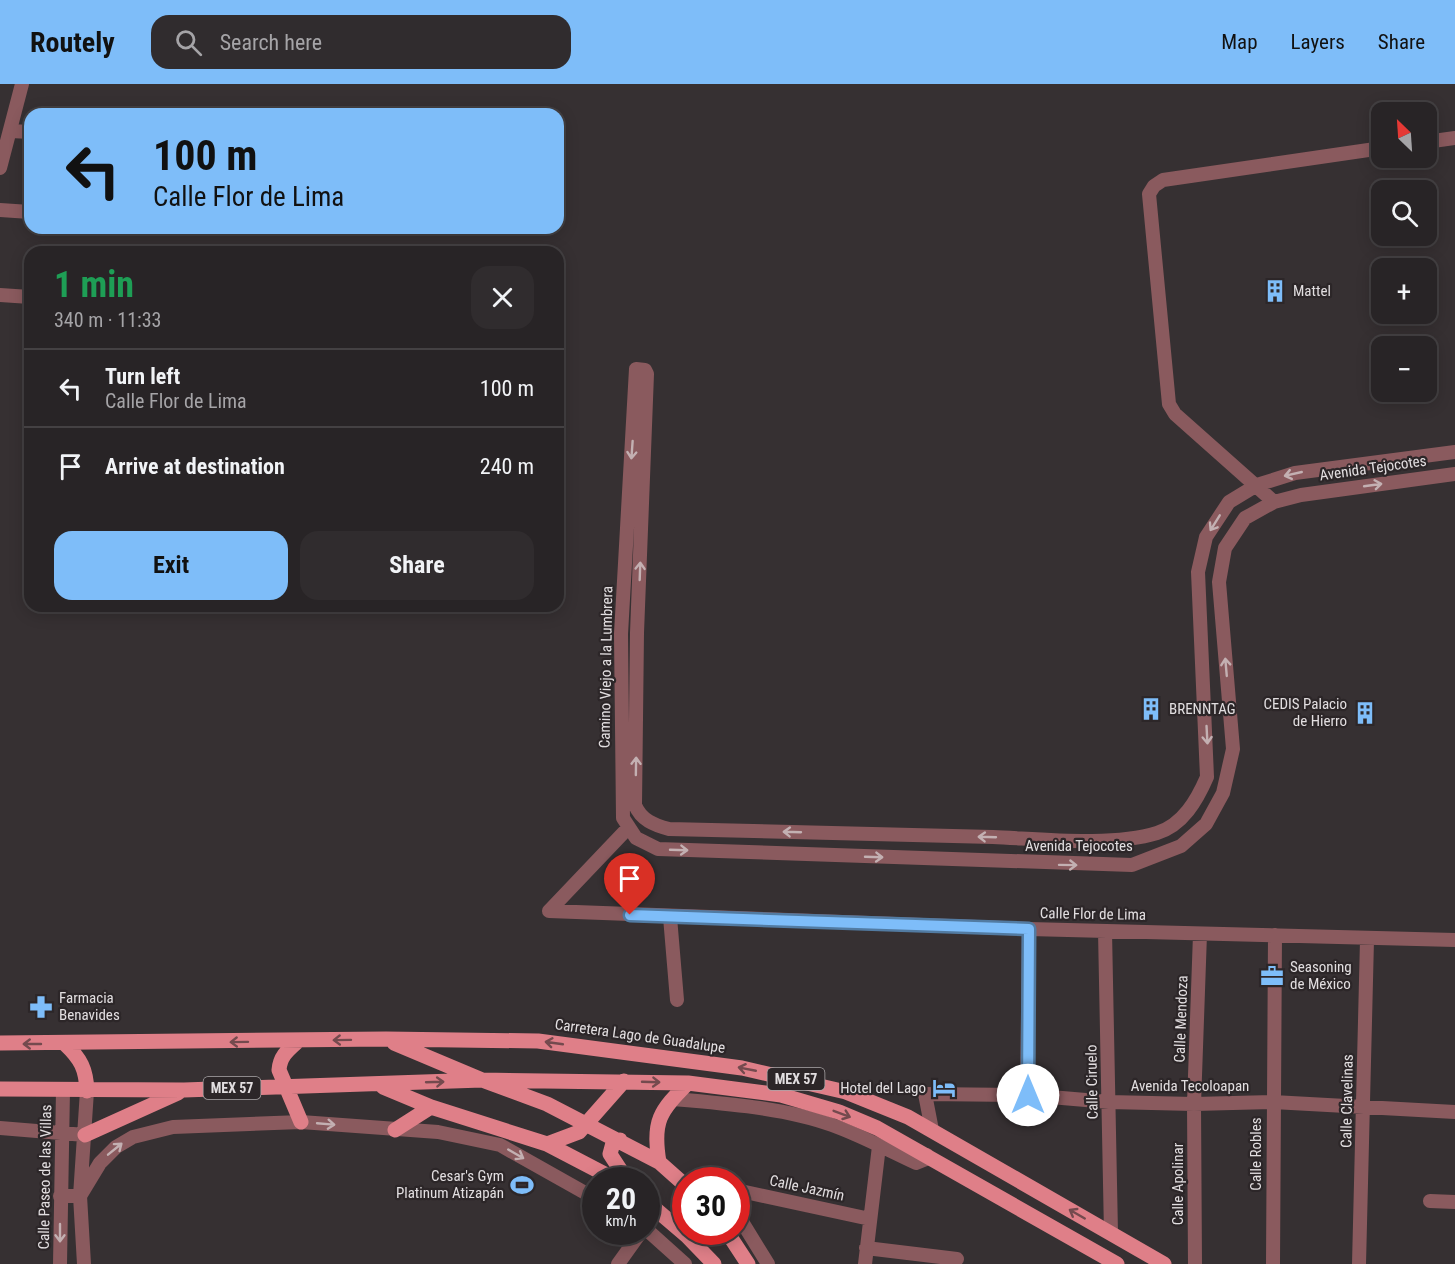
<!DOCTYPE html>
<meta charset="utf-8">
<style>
:root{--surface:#282426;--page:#302c2e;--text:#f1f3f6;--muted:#a5a4a7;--line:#444143;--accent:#7ebdf9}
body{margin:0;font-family:"Roboto Condensed",sans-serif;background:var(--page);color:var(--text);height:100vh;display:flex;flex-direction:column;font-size:22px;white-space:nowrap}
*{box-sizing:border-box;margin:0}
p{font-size:20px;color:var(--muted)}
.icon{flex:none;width:33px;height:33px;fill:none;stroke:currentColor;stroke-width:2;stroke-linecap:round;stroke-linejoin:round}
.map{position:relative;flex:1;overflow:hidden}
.drawer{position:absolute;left:24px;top:162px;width:540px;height:366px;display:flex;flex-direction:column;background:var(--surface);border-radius:18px;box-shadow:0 3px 15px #0003,0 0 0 2px var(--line)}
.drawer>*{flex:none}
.banner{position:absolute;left:24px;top:24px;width:540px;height:126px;border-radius:18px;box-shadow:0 3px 15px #0003,0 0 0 2px var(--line);background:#7ebdf9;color:#111;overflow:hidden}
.needle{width:39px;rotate:335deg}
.controls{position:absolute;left:1371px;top:18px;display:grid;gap:12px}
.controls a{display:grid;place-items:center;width:66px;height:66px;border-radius:12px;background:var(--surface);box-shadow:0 3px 15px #0003,0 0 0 2px var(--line);font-size:30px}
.speed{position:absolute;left:582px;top:1083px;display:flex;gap:12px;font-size:30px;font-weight:700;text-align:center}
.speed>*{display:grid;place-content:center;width:78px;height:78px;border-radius:50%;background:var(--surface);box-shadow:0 3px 15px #0003,0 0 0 2px var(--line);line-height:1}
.speed small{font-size:15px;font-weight:400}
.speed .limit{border:9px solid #d22;background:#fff;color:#111}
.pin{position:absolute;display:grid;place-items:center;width:51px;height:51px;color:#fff;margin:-62px -26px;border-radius:50% 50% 50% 0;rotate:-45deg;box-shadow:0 0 6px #0007}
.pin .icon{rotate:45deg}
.me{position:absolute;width:66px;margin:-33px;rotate:0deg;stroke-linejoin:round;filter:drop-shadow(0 0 4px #0008)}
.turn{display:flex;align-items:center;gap:21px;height:126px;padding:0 30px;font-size:27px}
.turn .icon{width:78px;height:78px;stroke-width:2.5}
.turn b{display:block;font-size:42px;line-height:51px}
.round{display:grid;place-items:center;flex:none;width:63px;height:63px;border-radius:18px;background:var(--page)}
.overview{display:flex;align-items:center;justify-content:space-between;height:102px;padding:0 30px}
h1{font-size:36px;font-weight:700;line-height:45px;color:#1e9e55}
.button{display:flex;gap:12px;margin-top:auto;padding:12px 30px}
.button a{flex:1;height:69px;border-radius:18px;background:var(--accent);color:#111;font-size:24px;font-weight:700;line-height:69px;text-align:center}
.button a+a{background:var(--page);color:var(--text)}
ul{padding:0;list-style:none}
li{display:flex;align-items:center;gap:18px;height:78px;padding:0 30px;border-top:2px solid var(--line)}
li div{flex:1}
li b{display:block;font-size:22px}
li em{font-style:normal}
header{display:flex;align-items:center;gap:36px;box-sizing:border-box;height:84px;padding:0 30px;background:var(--accent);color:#111}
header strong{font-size:28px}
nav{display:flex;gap:33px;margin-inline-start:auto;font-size:21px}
.search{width:420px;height:54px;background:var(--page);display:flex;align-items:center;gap:15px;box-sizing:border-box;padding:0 21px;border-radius:18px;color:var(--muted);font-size:22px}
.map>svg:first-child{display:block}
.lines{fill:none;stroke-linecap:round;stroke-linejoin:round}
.minor{stroke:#8a5a5e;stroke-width:14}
.major{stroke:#df7f88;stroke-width:15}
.oneway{stroke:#c3b0b2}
.oneway2{stroke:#744a4e}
.route-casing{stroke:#527ba2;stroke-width:15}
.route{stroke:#7ebdf9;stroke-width:10}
.labels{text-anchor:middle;stroke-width:4.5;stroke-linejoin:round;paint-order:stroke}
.shield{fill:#2c2628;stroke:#aba7a9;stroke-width:1.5}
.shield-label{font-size:14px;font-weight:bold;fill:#e2dee0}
.poi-label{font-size:15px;fill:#e2dee0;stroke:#2c2628;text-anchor:start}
.street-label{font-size:15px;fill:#e2dee0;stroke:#2c2628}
</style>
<header>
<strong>Routely</strong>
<div class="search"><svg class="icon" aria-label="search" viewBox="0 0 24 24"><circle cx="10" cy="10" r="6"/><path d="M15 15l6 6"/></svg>Search here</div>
<nav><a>Map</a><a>Layers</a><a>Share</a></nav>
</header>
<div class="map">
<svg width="1455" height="1180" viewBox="0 0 1455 1180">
<rect width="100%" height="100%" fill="#363032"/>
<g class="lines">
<path class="minor" d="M 11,47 L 30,48
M 1426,58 L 1455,54
M 0,84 L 22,0
M 0,126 L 30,128
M 0,211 L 30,213
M 1455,368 L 1295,389 L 1257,401 L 1229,418 L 1206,453 L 1198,488 L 1207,693 C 1197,716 1183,741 1157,749 C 1112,763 1041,755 993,753 C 885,751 777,748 669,745 C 654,741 641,736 635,721 L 637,549 L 647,290 L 645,286 L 636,285 L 621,550 L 623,734 L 636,754 L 658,765 L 1132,781 L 1181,762 L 1206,740 L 1223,709 L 1233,665 L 1219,498 L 1225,464 L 1245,434 L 1274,418 L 1301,411 L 1455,390
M 1274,418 L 1175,330 L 1169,320 L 1149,110 L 1154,102 L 1163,96 L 1382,64
M 549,827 L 1029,845 L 1455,856
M 549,827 L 628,744
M 670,833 L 677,916
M 1105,847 L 1111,1149
M 925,1010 L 1027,1011 L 1109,1018 L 1194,1020 L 1273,1018 L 1455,1028
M 925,1010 L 932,1046
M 1027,1011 L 1029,845
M 673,1015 C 722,1019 786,1024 832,1041 C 860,1051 888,1066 916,1079 L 926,1075 L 927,1071
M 0,1044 L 85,1051
M 736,1106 L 870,1135
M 60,1112 L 80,1112 L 100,1079 L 116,1063 L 133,1053 L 173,1043 L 301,1038 L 438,1048 L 500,1061 L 596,1115
M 1430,1117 L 1455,1118
M 736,1128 L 768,1180
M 646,1145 L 685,1180
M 866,1164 L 957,1175
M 60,1180 L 63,1006
M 84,1180 L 80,1112 L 87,1007
M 618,1180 L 641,1148
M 865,1180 L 879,1062
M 1195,1180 L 1194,1020 L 1200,850
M 1273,1180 L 1275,851
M 1359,1180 L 1367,856"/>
<path class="major" d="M 298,957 C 288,966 280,972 279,986 L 301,1038
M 0,959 L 386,955 L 538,957 L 742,984 L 846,1008 L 908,1033 L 1164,1180
M 394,959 L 482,996 L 547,1020 L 659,1078 L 686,1102
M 65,960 C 81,975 86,985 87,1007
M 383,1003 L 431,1023 L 547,1060 L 616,1096
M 0,1005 L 184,1006 L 482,996 L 688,999 L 781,1011 L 839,1028 L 877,1044 L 1117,1180
M 395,1046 L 431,1023
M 85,1051 L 178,1009
M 620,1056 L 613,1059 L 610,1070 L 627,1096
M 547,1060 L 579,1048 L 624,997
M 659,1078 C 652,1037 660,1027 688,999
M 646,1117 L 687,1152 L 714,1180
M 727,1148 L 748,1180"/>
</g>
<defs><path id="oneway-shaft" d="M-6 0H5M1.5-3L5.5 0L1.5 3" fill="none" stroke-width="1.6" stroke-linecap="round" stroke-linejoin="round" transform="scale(1.5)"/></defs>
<g class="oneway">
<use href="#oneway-shaft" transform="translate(632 366) rotate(94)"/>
<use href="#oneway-shaft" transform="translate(1293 390) rotate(167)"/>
<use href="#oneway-shaft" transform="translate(1373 401) rotate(-8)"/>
<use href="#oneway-shaft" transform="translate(1215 439) rotate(122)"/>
<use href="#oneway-shaft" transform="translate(640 487) rotate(-88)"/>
<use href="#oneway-shaft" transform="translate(1226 583) rotate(-95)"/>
<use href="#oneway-shaft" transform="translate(1207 651) rotate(87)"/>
<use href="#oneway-shaft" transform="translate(636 682) rotate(-89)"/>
<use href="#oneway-shaft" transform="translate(792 748) rotate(-178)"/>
<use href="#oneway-shaft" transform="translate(987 753) rotate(-178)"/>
<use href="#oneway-shaft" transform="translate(679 766) rotate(2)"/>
<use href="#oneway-shaft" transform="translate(874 773) rotate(2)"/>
<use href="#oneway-shaft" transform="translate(1068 781) rotate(1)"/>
<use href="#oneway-shaft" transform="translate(326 1040) rotate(5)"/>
<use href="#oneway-shaft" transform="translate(115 1065) rotate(-39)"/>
<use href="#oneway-shaft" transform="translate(516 1070) rotate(30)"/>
<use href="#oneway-shaft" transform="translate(60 1149) rotate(90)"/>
</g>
<g class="oneway2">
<use href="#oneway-shaft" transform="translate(342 956) rotate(179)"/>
<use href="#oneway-shaft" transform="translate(239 958) rotate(179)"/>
<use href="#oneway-shaft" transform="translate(554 959) rotate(-172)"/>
<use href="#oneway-shaft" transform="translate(32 960) rotate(-180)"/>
<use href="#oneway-shaft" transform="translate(747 985) rotate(-169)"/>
<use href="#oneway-shaft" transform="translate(435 998) rotate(-2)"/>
<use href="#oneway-shaft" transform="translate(651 998) rotate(2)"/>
<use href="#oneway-shaft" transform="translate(842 1030) rotate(21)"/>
<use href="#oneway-shaft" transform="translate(1077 1130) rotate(-150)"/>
</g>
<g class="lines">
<g class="route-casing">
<path id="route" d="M 630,831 L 1029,845 L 1028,1011"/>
</g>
<use href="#route" class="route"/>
</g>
<defs>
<g id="building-bare" transform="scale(1.8)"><path d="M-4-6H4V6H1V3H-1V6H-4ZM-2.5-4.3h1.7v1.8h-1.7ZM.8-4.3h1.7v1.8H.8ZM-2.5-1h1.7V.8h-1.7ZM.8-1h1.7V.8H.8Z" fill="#7ebdf9" stroke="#2c2628" stroke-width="2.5" paint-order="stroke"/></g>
<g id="office-bare" transform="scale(1.8)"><path d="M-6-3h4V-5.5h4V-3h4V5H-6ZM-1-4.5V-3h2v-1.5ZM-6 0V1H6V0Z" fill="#7ebdf9" stroke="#2c2628" stroke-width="2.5" paint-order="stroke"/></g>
<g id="pharmacy-bare" transform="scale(1.8)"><path d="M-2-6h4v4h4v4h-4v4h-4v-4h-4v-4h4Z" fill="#7ebdf9" stroke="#2c2628" stroke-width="2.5" paint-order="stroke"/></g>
<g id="hotel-bare" transform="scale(1.8)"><path d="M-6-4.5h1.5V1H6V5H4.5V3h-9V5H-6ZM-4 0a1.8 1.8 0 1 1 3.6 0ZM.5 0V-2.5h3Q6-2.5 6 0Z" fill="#7ebdf9" stroke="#2c2628" stroke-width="2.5" paint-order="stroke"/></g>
<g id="stadium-bare" transform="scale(1.8)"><path d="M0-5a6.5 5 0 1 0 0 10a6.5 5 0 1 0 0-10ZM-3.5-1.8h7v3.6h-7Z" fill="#7ebdf9" stroke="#2c2628" stroke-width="2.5" paint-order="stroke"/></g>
</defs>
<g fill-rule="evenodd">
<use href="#building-bare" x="1275" y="207"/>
<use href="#building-bare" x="1151" y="625"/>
<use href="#building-bare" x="1365" y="629"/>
<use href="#office-bare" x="1272" y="892"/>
<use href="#pharmacy-bare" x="41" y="923"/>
<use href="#hotel-bare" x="944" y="1004"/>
<use href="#stadium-bare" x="522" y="1101"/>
</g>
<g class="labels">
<g class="shield">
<rect x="767.5" y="984" width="57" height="22" rx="4.5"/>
<rect x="203.5" y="993" width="57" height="22" rx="4.5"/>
</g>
<g class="shield-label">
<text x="796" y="1000">MEX 57</text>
<text x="232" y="1009">MEX 57</text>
</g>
<g class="poi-label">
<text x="1293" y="212">Mattel</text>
<text x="1347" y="625" text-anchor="end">CEDIS Palacio<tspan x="1347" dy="17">de Hierro</tspan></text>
<text x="1169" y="630">BRENNTAG</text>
<text x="1290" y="888">Seasoning<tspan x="1290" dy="17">de México</tspan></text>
<text x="59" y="919">Farmacia<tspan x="59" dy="17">Benavides</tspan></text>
<text x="926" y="1009" text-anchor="end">Hotel del Lago</text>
<text x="504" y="1097" text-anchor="end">Cesar's Gym<tspan x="504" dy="17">Platinum Atizapán</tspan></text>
</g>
<g class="street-label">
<text transform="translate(1373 384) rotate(-8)" y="5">Avenida Tejocotes</text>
<text transform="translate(606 583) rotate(-89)" y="5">Camino Viejo a la Lumbrera</text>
<text x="1079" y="767">Avenida Tejocotes</text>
<text transform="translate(1093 830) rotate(1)" y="5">Calle Flor de Lima</text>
<text transform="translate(1181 935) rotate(-88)" y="5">Calle Mendoza</text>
<text transform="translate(640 952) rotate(8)" y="5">Carretera Lago de Guadalupe</text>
<text transform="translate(1092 998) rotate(-91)" y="5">Calle Ciruelo</text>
<text x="1190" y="1007">Avenida Tecoloapan</text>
<text transform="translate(1347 1017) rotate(-89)" y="5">Calle Clavelinas</text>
<text transform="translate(1256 1070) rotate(-90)" y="5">Calle Robles</text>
<text transform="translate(45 1093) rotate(-89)" y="5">Calle Paseo de las Villas</text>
<text transform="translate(1178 1100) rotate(-90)" y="5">Calle Apolinar</text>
<text transform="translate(807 1104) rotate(12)" y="5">Calle Jazmín</text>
</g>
</g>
</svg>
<div class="controls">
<a><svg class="needle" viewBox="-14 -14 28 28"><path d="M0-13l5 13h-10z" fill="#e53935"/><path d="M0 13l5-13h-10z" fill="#a5a4a7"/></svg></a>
<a><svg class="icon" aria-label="search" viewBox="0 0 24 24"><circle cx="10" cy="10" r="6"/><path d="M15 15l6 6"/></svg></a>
<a>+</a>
<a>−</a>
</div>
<div class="speed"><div>20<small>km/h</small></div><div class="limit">30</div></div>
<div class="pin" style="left:630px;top:831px;background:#d93025"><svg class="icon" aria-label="arrive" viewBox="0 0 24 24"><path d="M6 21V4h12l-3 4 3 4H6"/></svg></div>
<svg class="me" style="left:1028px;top:1011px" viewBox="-20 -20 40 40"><circle r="19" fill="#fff"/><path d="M0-13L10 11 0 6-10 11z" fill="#7ebdf9"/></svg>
<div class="banner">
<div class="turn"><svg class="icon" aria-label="left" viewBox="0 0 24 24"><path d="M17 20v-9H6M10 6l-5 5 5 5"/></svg><div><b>100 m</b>Calle Flor de Lima</div></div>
</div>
<section class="drawer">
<div class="overview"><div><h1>1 min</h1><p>340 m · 11:33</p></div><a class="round"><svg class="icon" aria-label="close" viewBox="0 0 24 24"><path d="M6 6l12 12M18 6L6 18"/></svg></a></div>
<ul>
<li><svg class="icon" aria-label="left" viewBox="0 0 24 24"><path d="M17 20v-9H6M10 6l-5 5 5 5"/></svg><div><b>Turn left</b><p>Calle Flor de Lima</p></div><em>100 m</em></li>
<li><svg class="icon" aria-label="arrive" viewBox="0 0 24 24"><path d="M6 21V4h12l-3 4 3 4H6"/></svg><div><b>Arrive at destination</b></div><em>240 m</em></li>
</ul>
<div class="button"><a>Exit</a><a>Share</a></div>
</section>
</div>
